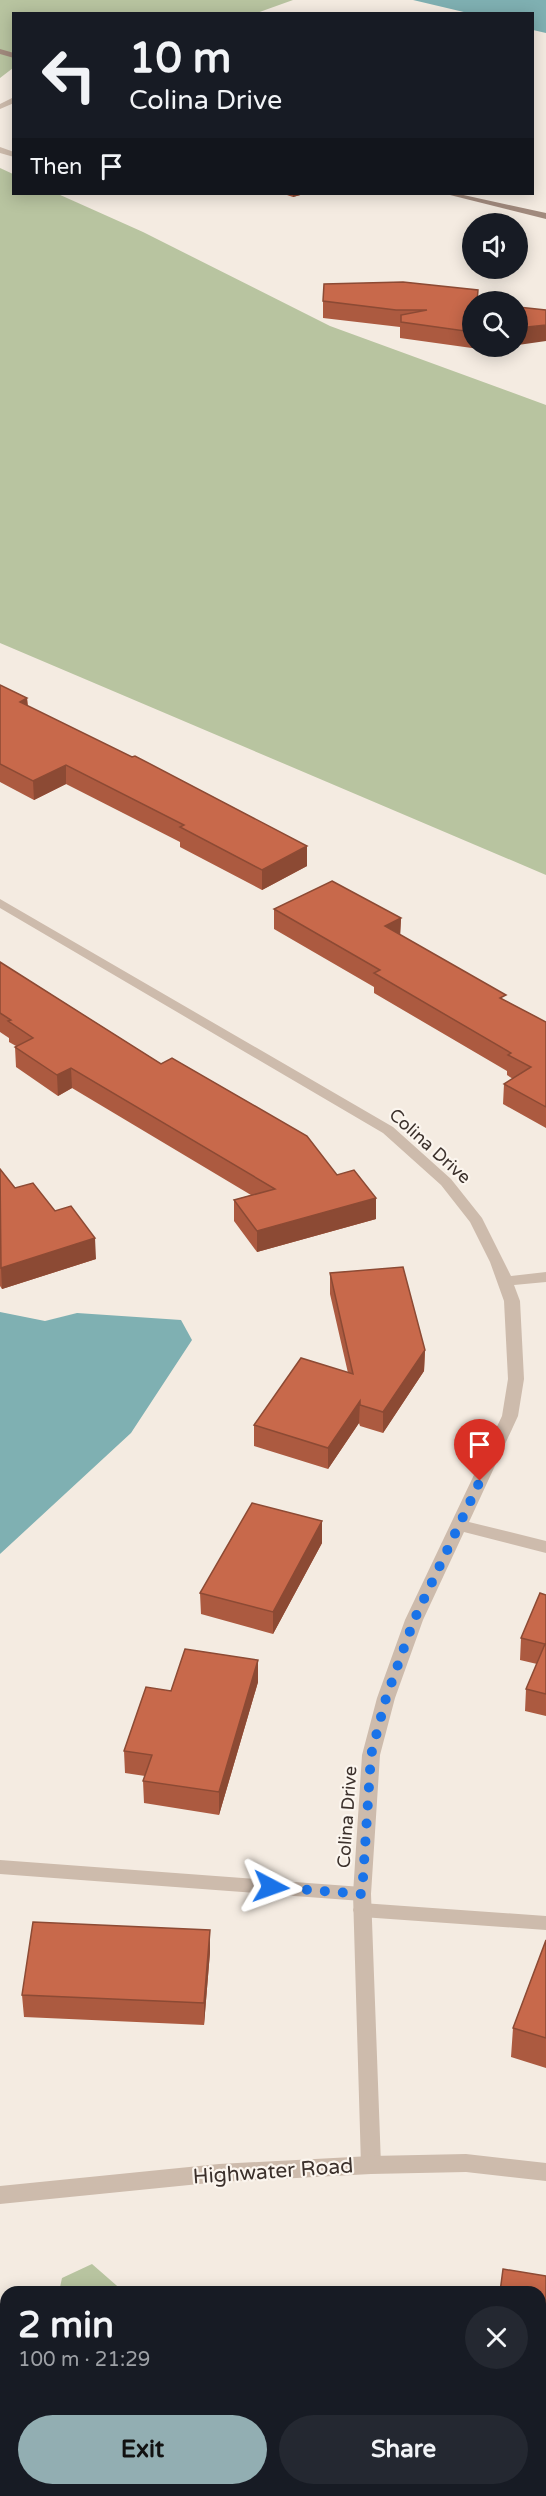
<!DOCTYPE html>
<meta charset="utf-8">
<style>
:root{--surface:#171b24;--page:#242831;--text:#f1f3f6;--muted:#9ea1a6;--accent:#92aeb2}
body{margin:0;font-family:"Varela Round",sans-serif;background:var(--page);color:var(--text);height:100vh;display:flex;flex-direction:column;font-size:22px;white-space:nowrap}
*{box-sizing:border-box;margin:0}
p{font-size:20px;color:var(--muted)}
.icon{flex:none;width:33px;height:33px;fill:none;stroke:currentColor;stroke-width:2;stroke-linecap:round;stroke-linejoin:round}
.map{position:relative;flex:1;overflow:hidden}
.sheet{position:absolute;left:0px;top:2286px;width:546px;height:210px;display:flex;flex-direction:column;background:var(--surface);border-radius:18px 18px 0 0;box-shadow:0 3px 15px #0003}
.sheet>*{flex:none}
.guide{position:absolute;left:12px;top:12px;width:522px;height:183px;border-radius:0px;box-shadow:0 3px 15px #0003;background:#171b24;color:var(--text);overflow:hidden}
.tools{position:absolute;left:462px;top:213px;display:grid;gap:12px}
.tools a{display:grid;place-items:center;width:66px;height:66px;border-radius:50%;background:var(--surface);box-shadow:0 3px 15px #0003;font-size:30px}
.pin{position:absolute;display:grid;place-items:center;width:51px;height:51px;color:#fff;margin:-62px -26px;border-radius:50% 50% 50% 0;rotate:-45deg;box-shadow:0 0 6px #0007}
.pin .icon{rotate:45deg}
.me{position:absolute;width:66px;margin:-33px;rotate:94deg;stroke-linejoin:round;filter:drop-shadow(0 0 4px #0008)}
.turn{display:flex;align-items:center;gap:21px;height:126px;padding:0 18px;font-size:27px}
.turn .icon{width:78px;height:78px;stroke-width:2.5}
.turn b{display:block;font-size:42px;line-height:51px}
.then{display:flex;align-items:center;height:57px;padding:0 18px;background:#0003;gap:12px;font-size:22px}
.round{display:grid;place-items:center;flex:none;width:63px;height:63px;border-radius:32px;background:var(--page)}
.headline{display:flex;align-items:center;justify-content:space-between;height:102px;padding:0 18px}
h1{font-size:36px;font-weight:800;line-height:45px}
.primary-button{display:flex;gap:12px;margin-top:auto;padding:12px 18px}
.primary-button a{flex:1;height:69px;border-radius:36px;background:var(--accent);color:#111;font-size:24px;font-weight:800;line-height:69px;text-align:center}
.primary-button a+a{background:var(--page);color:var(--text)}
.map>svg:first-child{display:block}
.green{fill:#b8c4a0}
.water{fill:#7fb0b2}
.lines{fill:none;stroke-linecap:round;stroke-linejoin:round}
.service{fill:#cdbbac;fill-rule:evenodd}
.minor{fill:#cdbbac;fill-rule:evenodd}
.tertiary{fill:#cdbbac;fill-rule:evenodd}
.secondary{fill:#a18a7d;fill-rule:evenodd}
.wall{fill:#ac5a40}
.shaded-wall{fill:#8c4a34}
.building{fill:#c8694b;stroke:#8c4a34;stroke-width:1.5}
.route{stroke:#1a73e8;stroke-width:10;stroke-dasharray:0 18}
.labels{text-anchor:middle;stroke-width:4.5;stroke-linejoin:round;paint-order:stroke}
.street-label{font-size:18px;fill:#3b302b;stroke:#fbf5ee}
.near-street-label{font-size:21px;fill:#3b302b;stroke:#fbf5ee}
</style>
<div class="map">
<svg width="546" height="2496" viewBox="0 0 546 2496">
<rect width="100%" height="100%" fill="#f4ebe1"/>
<path class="green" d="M 0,0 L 293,0 L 254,14 L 14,14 L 13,68 L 0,78 Z
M 0,168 L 13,174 L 14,194 L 58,194 L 143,232 L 330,326 L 546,405 L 546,875 L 0,643 Z
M 92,2264 L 124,2292 L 59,2292 L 62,2278 Z
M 6,2471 L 6,2490 L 131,2490 L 134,2496 L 0,2496 L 0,2484 Z"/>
<path class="water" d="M 413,0 L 546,0 L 546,33 L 533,30 L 532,14 L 468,13 Z
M 0,1312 L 45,1321 L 77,1313 L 181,1320 L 192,1340 L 131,1433 L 0,1554 Z"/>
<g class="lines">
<path class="service" d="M 14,97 L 14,103 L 0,109 L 0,104 Z
M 0,147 L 14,152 L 14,157 L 0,153 Z
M 0,1860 L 362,1887 L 369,1889 L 371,1894 L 369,1899 L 362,1901 L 0,1874 Z
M 362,1903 L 546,1916 L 546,1930 L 362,1917 L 355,1915 L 353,1910 L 355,1905 Z"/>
<path class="minor" d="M 0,899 L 393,1127 L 451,1179 L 482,1218 L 511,1276 L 546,1272 L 546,1282 L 514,1285 L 520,1301 L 524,1379 L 518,1416 L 469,1522 L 546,1541 L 546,1553 L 464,1532 L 423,1620 L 395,1698 L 380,1755 L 371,1894 L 381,2165 L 378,2171 L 371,2174 L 364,2171 L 361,2165 L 353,1894 L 362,1755 L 377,1698 L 405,1620 L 502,1416 L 508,1379 L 504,1301 L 490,1262 L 470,1222 L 441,1185 L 383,1133 L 0,908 Z"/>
<path class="tertiary" d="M 466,2154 L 546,2163 L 546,2181 L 466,2172 L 371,2174 L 219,2182 L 0,2204 L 0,2186 L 219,2164 L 371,2156 Z"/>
<path class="secondary" d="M 0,49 L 14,53 L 14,58 L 0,54 Z
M 446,194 L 459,194 L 546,213 L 546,219 Z"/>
</g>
<path class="wall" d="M 284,194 L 304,194 L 293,197 Z
M 323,301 L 472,302 L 472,346 L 500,346 L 479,349 L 400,338 L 400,327 L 323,318 Z
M 0,685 L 27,698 L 28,706 L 307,866 L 262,890 L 180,847 L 180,842 L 66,784 L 34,800 L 0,782 Z
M 274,909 L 401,918 L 400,935 L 506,1001 L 546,1022 L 546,1128 L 503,1104 L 504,1084 L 513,1079 L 507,1075 L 507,1071 L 374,993 L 374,987 L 274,929 Z
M 0,962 L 337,1175 L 376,1219 L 257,1252 L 234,1221 L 234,1200 L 251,1195 L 72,1088 L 58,1096 L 16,1067 L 15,1047 L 16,1046 L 9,1042 L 9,1038 L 0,1032 Z
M 0,1169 L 15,1188 L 55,1211 L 96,1259 L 2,1289 L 0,1286 Z
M 330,1273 L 425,1350 L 424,1371 L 383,1433 L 360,1426 L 359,1423 L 328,1469 L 254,1446 L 254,1425 L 348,1373 L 330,1294 Z
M 322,1521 L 322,1543 L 273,1634 L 201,1614 L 200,1593 Z
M 546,1595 L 546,1716 L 525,1711 L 526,1689 L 537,1664 L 520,1660 L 521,1638 Z
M 258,1660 L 258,1682 L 219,1815 L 144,1803 L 143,1781 L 145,1776 L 125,1773 L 124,1751 L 171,1691 Z
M 546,1940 L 546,2068 L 511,2057 L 513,2028 Z
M 210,1952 L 204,2025 L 24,2017 L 22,1995 Z
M 546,2276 L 546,2453 L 545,2459 L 540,2458 L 540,2292 Z"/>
<path class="shaded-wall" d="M 293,194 L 304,194 L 293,197 Z
M 546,325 L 546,341 L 518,345 L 518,328 Z
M 479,346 L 500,346 L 479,349 Z
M 27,698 L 28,717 L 20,702 Z
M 66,765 L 66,784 L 34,800 L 33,781 Z
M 307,846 L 307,866 L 262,890 L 262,870 Z
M 401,918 L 400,938 L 385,926 Z
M 71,1068 L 72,1088 L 58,1096 L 57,1075 Z
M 376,1198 L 376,1219 L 257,1252 L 257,1231 Z
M 95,1238 L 96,1259 L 2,1289 L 1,1268 Z
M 425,1350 L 424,1371 L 383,1433 L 383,1412 Z
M 360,1401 L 359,1423 L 328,1469 L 328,1448 Z
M 322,1521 L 322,1543 L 273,1634 L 273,1612 Z
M 258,1660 L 258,1682 L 219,1815 L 219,1792 Z
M 210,1930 L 210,1952 L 204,2025 L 204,2003 Z"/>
<path class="building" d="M 403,282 L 478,290 L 477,302 L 472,302 L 472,332 L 401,322 L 401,315 L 427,310 L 396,310 L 323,301 L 324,284 Z
M 518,307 L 546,310 L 546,325 L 518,328 Z
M 0,685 L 27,698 L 20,702 L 132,757 L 135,756 L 307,846 L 262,870 L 180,827 L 184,825 L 66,765 L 33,781 L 0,764 Z
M 332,881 L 401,918 L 385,926 L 506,995 L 500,998 L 546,1022 L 546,1107 L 504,1084 L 531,1067 L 508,1055 L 511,1053 L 374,973 L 380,970 L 274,909 Z
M 0,962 L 161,1064 L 172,1058 L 307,1136 L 337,1175 L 354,1170 L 376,1198 L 257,1231 L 234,1200 L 275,1189 L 71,1068 L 57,1075 L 15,1047 L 33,1038 L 8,1021 L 11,1020 L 0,1013 Z
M 0,1169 L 15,1188 L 33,1183 L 55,1211 L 71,1206 L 95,1238 L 1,1268 Z
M 403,1267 L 425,1350 L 383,1412 L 360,1405 L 360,1401 L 328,1448 L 254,1425 L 301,1358 L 353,1374 L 330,1273 Z
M 252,1503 L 322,1521 L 273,1612 L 200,1593 Z
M 540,1593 L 546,1595 L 546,1694 L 526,1689 L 545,1644 L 521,1638 Z
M 185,1649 L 258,1660 L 219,1792 L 143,1781 L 152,1755 L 124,1751 L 146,1687 L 171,1691 Z
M 33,1922 L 210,1930 L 204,2003 L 22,1995 Z
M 546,1940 L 546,2038 L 513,2028 Z
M 503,2269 L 546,2276 L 546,2437 L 540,2436 L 540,2292 L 500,2292 Z
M 324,2289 L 324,2292 L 235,2292 Z"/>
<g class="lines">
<path class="route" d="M 271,1887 L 362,1894 L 371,1755 L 386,1698 L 414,1620 L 480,1481"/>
</g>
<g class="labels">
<g class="street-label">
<text transform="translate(430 1146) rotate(42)" y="6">Colina Drive</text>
<text transform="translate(347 1817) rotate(-86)" y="6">Colina Drive</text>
</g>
<g class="near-street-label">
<text transform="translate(273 2171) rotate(-4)" y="7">Highwater Road</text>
</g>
</g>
</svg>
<div class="tools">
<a><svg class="icon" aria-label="sound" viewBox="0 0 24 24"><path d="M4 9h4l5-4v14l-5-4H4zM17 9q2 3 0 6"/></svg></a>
<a><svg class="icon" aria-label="search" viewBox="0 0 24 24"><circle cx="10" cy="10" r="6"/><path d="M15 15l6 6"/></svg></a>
</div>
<div class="pin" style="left:480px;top:1481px;background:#d93025"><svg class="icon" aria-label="arrive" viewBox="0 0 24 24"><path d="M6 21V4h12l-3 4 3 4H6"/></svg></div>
<svg class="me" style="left:271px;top:1887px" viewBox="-20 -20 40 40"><path d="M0-17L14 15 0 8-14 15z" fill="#1a73e8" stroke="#fff" stroke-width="4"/></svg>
<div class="guide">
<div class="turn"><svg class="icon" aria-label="left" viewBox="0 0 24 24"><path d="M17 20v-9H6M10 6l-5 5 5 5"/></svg><div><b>10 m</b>Colina Drive</div></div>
<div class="then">Then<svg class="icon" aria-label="arrive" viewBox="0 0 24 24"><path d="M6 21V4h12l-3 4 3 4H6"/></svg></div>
</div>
<section class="sheet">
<div class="headline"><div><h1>2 min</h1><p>100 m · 21:29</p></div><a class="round"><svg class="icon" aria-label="close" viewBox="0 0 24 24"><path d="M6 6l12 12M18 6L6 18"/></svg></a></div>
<div class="primary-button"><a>Exit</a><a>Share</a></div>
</section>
</div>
